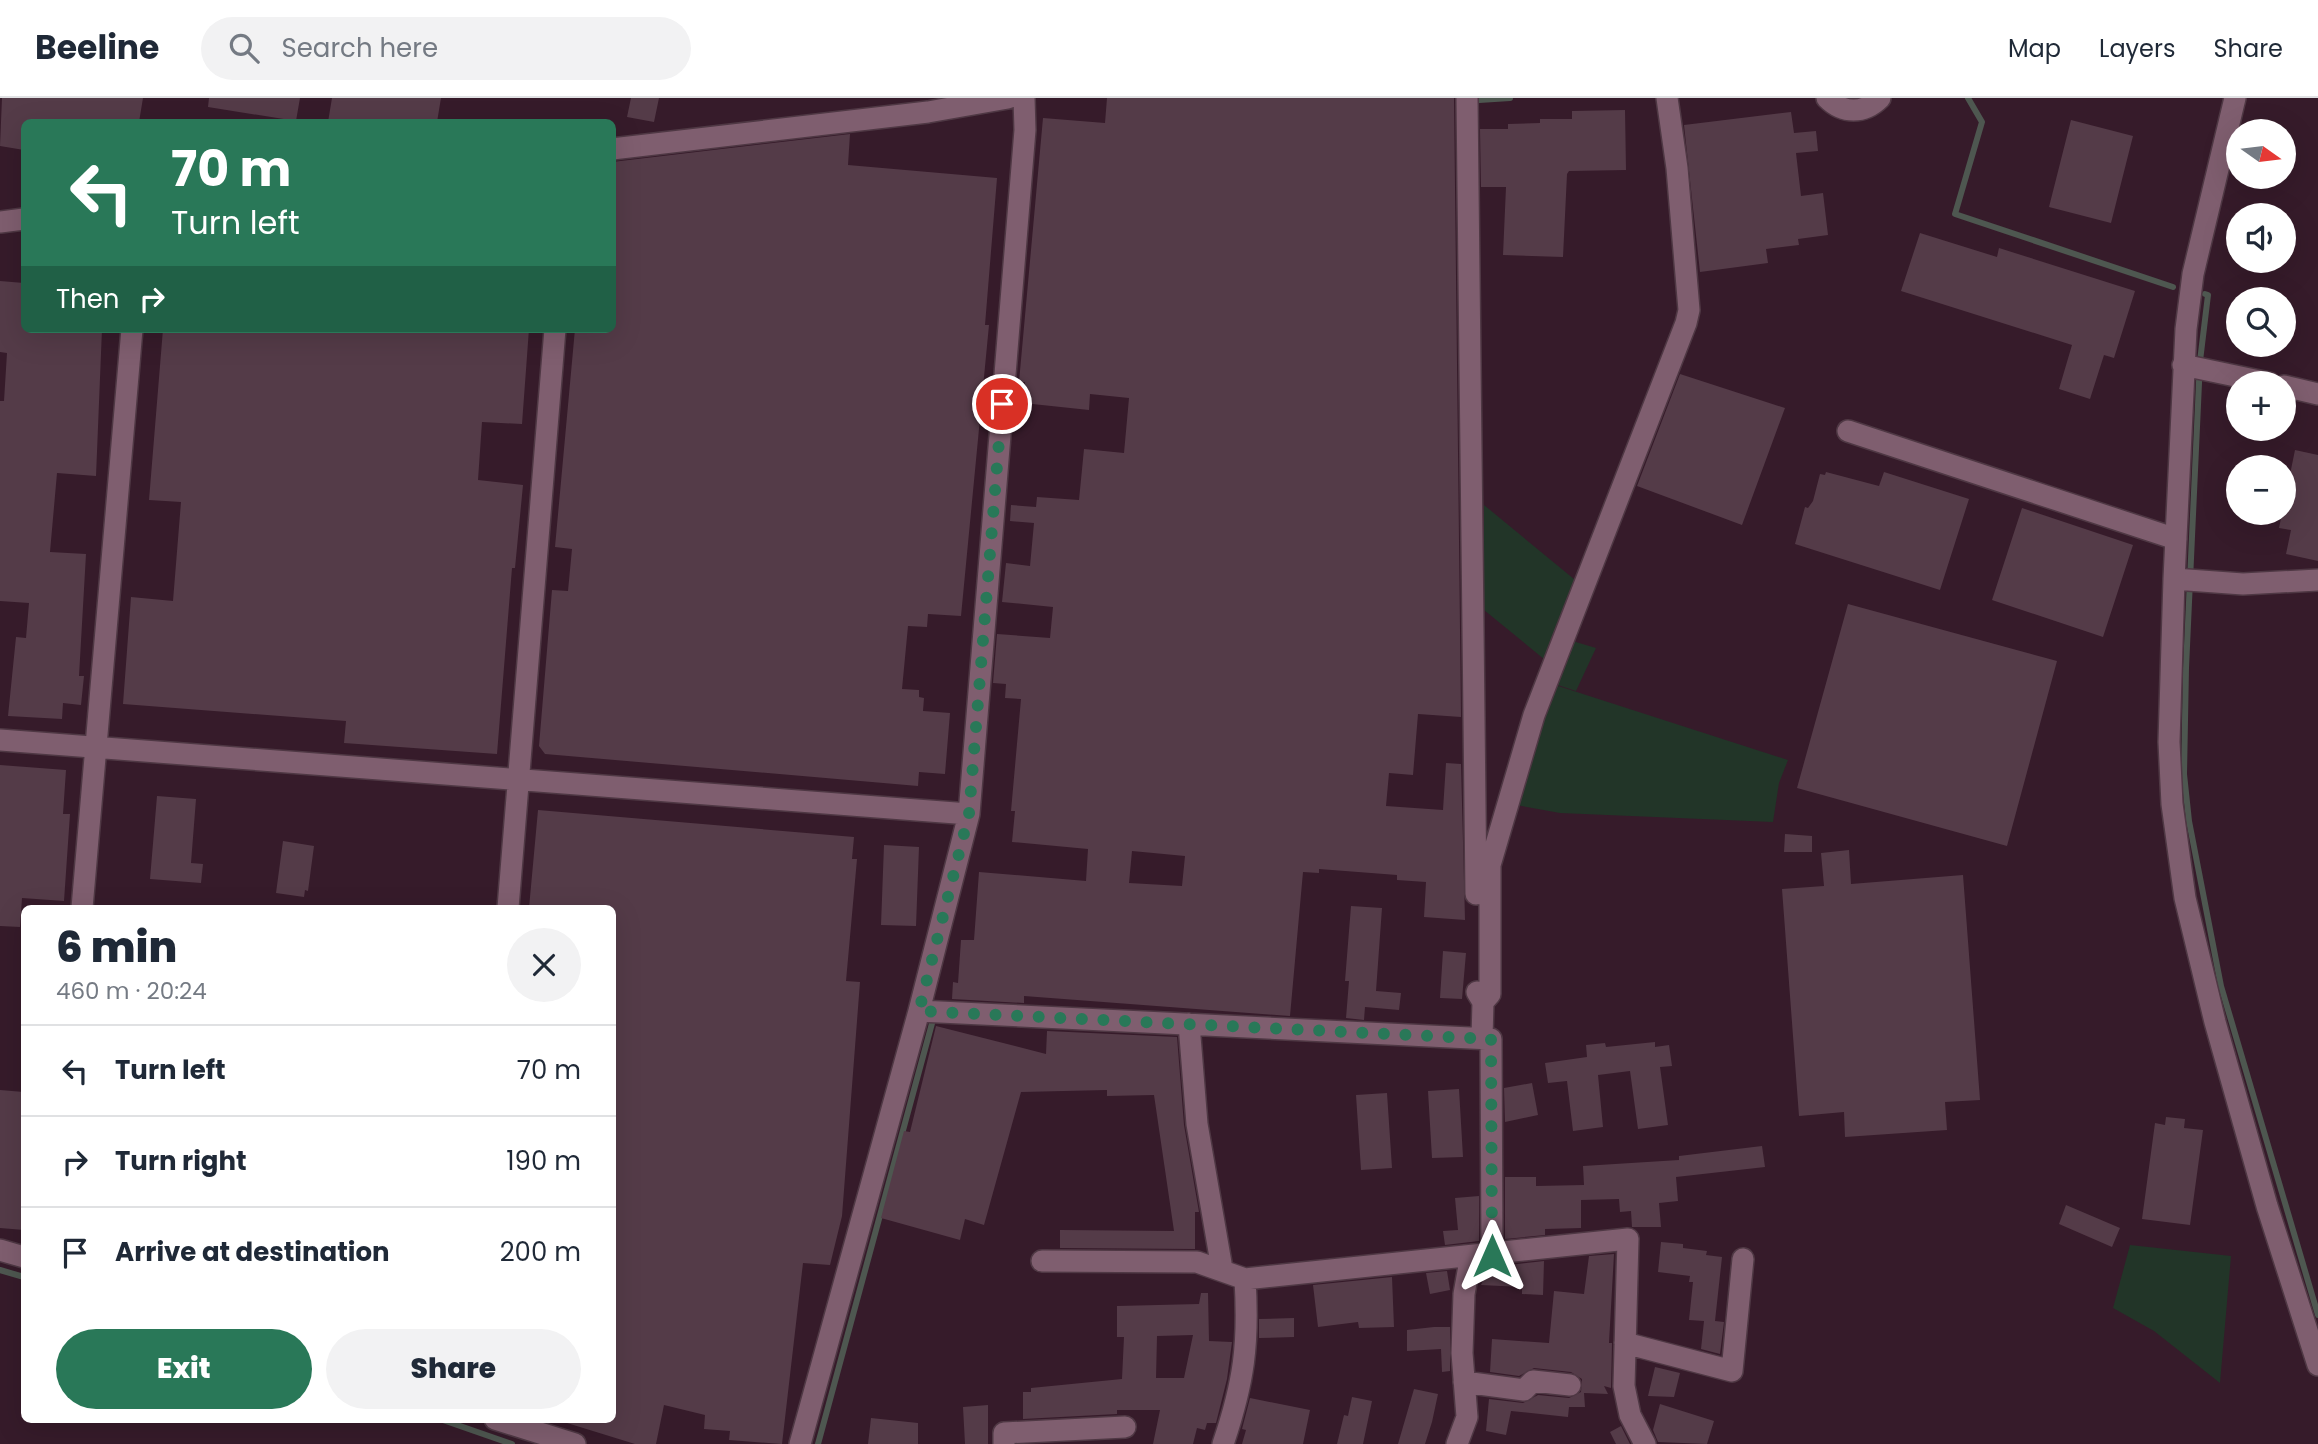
<!DOCTYPE html>
<meta charset="utf-8">
<style>
:root{--surface:#fff;--page:#f2f2f3;--text:#1f2937;--muted:#747a83;--line:#e0e1e3;--accent:#297858}
body{margin:0;font-family:Poppins,sans-serif;background:var(--page);color:var(--text);height:100vh;display:flex;flex-direction:column;font-size:26px;white-space:nowrap}
*{box-sizing:border-box;margin:0}
p{font-size:23px;color:var(--muted)}
.icon{flex:none;width:38px;height:38px;fill:none;stroke:currentColor;stroke-width:2;stroke-linecap:round;stroke-linejoin:round}
.map{position:relative;flex:1;overflow:hidden}
.details{position:absolute;left:21px;top:807px;width:595px;height:518px;display:flex;flex-direction:column;background:var(--surface);border-radius:10px;box-shadow:0 7px 28px #0002}
.details>*{flex:none}
.hud{position:absolute;left:21px;top:21px;width:595px;height:214px;border-radius:10px;box-shadow:0 7px 28px #0002;background:#297858;color:#fff;overflow:hidden}
.needle{width:46px;rotate:104deg}
.controls{position:absolute;left:2226px;top:21px;display:grid;gap:14px}
.controls a{display:grid;place-items:center;width:70px;height:70px;border-radius:50%;background:var(--surface);box-shadow:0 7px 28px #0002;font-size:35px}
.pin{position:absolute;display:grid;place-items:center;width:60px;height:60px;color:#fff;margin:-30px;border:4px solid #fff;border-radius:50%;box-shadow:0 2px 7px #0007}
.me{position:absolute;width:77px;margin:-38px;rotate:0deg;stroke-linejoin:round;filter:drop-shadow(0 0 5px #0008)}
.turn{display:flex;align-items:center;gap:24px;height:147px;padding:0 35px;font-size:32px}
.turn .icon{width:91px;height:91px;stroke-width:2.5}
.turn b{display:block;font-size:49px;line-height:60px}
.then{display:flex;align-items:center;height:66px;padding:0 35px;background:#0003;gap:14px;font-size:26px}
.round{display:grid;place-items:center;flex:none;width:74px;height:74px;border-radius:37px;background:var(--page)}
.overview{display:flex;align-items:center;justify-content:space-between;height:119px;padding:0 35px}
h1{font-size:42px;font-weight:800;line-height:52px}
.cta{display:flex;gap:14px;margin-top:auto;padding:14px 35px}
.cta a{flex:1;height:80px;border-radius:42px;background:var(--accent);color:#fff;font-size:28px;font-weight:800;line-height:80px;text-align:center}
.cta a+a{background:var(--page);color:var(--text)}
ul{padding:0;list-style:none}
li{display:flex;align-items:center;gap:21px;height:91px;padding:0 35px;border-top:2px solid var(--line)}
li div{flex:1}
li b{display:block;font-size:26px}
li em{font-style:normal}
header{display:flex;align-items:center;gap:42px;box-sizing:border-box;height:98px;padding:0 35px;background:var(--surface);border-bottom:2px solid var(--line)}
header strong{font-size:33px}
nav{display:flex;gap:38px;margin-inline-start:auto;font-size:24px}
.search{width:490px;height:63px;background:var(--page);display:flex;align-items:center;gap:18px;box-sizing:border-box;padding:0 24px;border-radius:38px;color:var(--muted);font-size:26px}
.map>svg:first-child{display:block}
.green{fill:#223528}
.lines{fill:none;stroke-linecap:round;stroke-linejoin:round}
.stream{stroke:#4e5750;stroke-width:6}
.building{fill:#543b48;fill-rule:evenodd}
.minor-casing{stroke:#4f3844;stroke-width:24}
.minor{stroke:#7f5e6f;stroke-width:21}
.route{stroke:#297858;stroke-width:12;stroke-dasharray:0 21.6}
</style>
<header>
<strong>Beeline</strong>
<div class="search"><svg class="icon" aria-label="search" viewBox="0 0 24 24"><circle cx="10" cy="10" r="6"/><path d="M15 15l6 6"/></svg>Search here</div>
<nav><a>Map</a><a>Layers</a><a>Share</a></nav>
</header>
<div class="map">
<svg width="2318" height="1346" viewBox="0 0 2318 1346">
<rect width="100%" height="100%" fill="#361b2a"/>
<path class="green" d="M 1484,407 L 1580,486 L 1550,566 L 1484,512 Z
M 1569,542 L 1596,550 L 1576,593 L 1552,585 Z
M 1552,586 L 1788,662 L 1779,685 L 1773,724 L 1560,715 L 1516,707 Z
M 2130,1147 L 2231,1158 L 2220,1285 L 2154,1233 L 2113,1210 Z"/>
<g class="lines">
<path class="stream" d="M 1968,0 L 1982,24 L 1955,116 L 2173,189
M 1479,2 L 1510,0
M 2205,196 L 2208,197 L 2200,263 L 2186,570 L 2184,676 L 2189,723 L 2221,888 L 2318,1217
M 0,1172 L 24,1179
M 440,1321 L 512,1346
M 818,1346 L 934,918"/>
</g>
<path class="building" d="M 2,0 L 143,0 L 139,24 L 24,24 L 24,52 L 0,48 Z
M 209,0 L 300,0 L 296,23 L 208,9 Z
M 332,0 L 441,0 L 437,24 L 328,24 Z
M 631,0 L 659,0 L 654,24 L 627,19 Z
M 1107,0 L 1454,0 L 1461,619 L 1418,616 L 1413,677 L 1389,675 L 1386,708 L 1443,712 L 1446,665 L 1461,666 L 1465,822 L 1424,819 L 1426,784 L 1397,782 L 1397,777 L 1319,771 L 1319,775 L 1303,774 L 1290,918 L 1024,898 L 1024,905 L 952,901 L 953,884 L 958,885 L 961,842 L 974,842 L 979,774 L 1086,783 L 1088,751 L 1012,744 L 1015,713 L 1011,713 L 1021,601 L 1005,600 L 1006,586 L 993,585 L 997,536 L 1050,540 L 1053,509 L 1002,504 L 1006,465 L 1030,468 L 1034,425 L 1010,423 L 1011,407 L 1036,409 L 1037,399 L 1079,402 L 1084,351 L 1124,355 L 1129,300 L 1090,296 L 1089,312 L 1023,305 L 1025,284 L 1019,284 L 1043,20 L 1105,25 ZM 1132,753 L 1185,758 L 1182,788 L 1129,785 Z
M 1625,12 L 1626,72 L 1569,73 L 1567,76 L 1563,159 L 1503,157 L 1506,89 L 1481,89 L 1480,31 L 1508,31 L 1508,26 L 1540,25 L 1540,21 L 1572,21 L 1572,13 Z
M 1791,14 L 1794,35 L 1816,33 L 1818,53 L 1796,55 L 1801,98 L 1823,95 L 1828,137 L 1798,141 L 1799,147 L 1766,151 L 1768,165 L 1700,174 L 1684,27 Z
M 2071,22 L 2133,38 L 2111,125 L 2049,109 Z
M 850,36 L 848,67 L 997,80 L 985,227 L 989,227 L 961,518 L 928,516 L 927,529 L 908,528 L 902,591 L 919,592 L 919,599 L 924,600 L 923,613 L 950,615 L 945,676 L 919,674 L 918,688 L 545,656 L 539,648 L 552,492 L 568,493 L 572,451 L 555,449 L 575,231 L 612,231 L 612,64 Z
M 1920,135 L 1997,159 L 1999,150 L 2135,193 L 2114,260 L 2104,257 L 2090,301 L 2059,291 L 2072,247 L 1901,193 Z
M 0,183 L 24,185 L 24,231 L 102,231 L 96,378 L 57,375 L 50,454 L 86,456 L 79,578 L 84,578 L 81,607 L 63,605 L 62,621 L 8,618 L 16,539 L 26,540 L 29,505 L 0,503 L 0,303 L 4,303 L 7,255 L 0,254 Z
M 163,231 L 529,231 L 522,326 L 482,324 L 478,382 L 523,387 L 515,470 L 512,470 L 497,656 L 344,645 L 346,623 L 123,606 L 131,499 L 173,503 L 181,404 L 149,402 Z
M 1680,276 L 1785,310 L 1742,427 L 1637,388 Z
M 2295,352 L 2318,357 L 2318,463 L 2286,456 L 2291,432 L 2279,430 Z
M 1826,374 L 1879,388 L 1884,374 L 1969,401 L 1940,492 L 1795,446 L 1805,409 L 1808,410 L 1813,403 L 1820,376 L 1825,377 Z
M 2022,410 L 2133,447 L 2103,539 L 1992,502 Z
M 1848,506 L 2057,563 L 2007,748 L 1797,690 Z
M 0,667 L 66,672 L 63,716 L 70,716 L 64,803 L 22,800 L 20,829 L 0,828 Z
M 157,698 L 196,701 L 191,765 L 203,766 L 201,785 L 150,781 Z
M 538,712 L 854,739 L 852,761 L 857,761 L 846,883 L 860,884 L 842,1118 L 830,1167 L 803,1165 L 782,1346 L 729,1342 L 730,1333 L 704,1331 L 705,1317 L 664,1307 L 656,1346 L 635,1346 L 567,1325 L 568,1321 L 612,1321 L 612,810 L 529,810 Z
M 1785,736 L 1812,738 L 1812,754 L 1784,754 Z
M 283,743 L 314,748 L 308,793 L 305,792 L 304,799 L 276,795 Z
M 884,747 L 919,749 L 916,828 L 881,827 Z
M 1849,752 L 1851,786 L 1963,777 L 1980,1002 L 1945,1004 L 1947,1032 L 1845,1039 L 1844,1014 L 1799,1018 L 1782,791 L 1824,788 L 1821,755 Z
M 1351,808 L 1382,810 L 1376,893 L 1401,895 L 1399,912 L 1365,909 L 1364,922 L 1346,920 L 1349,883 L 1345,883 Z
M 1443,853 L 1466,855 L 1462,901 L 1440,900 Z
M 936,928 L 1046,956 L 1047,933 L 1177,939 L 1184,1027 L 1199,1114 L 1195,1114 L 1195,1151 L 1060,1150 L 1060,1132 L 1174,1133 L 1154,997 L 1107,998 L 1107,992 L 1021,994 L 984,1127 L 965,1121 L 960,1142 L 881,1120 L 904,1033 L 910,1034 Z
M 1655,944 L 1655,949 L 1669,947 L 1672,968 L 1660,969 L 1668,1027 L 1638,1031 L 1630,973 L 1598,977 L 1603,1029 L 1573,1033 L 1567,983 L 1548,985 L 1545,965 L 1587,959 L 1586,947 L 1605,945 L 1606,949 Z
M 1532,985 L 1538,1017 L 1505,1024 L 1504,990 Z
M 1459,991 L 1463,1059 L 1432,1060 L 1428,993 Z
M 0,992 L 24,994 L 24,1132 L 0,1130 Z
M 1387,995 L 1392,1070 L 1361,1072 L 1356,997 Z
M 2166,1019 L 2185,1021 L 2184,1030 L 2203,1032 L 2190,1127 L 2142,1121 L 2155,1025 L 2165,1027 Z
M 1762,1048 L 1765,1069 L 1676,1079 L 1678,1103 L 1659,1105 L 1661,1129 L 1632,1129 L 1631,1113 L 1620,1114 L 1619,1101 L 1581,1102 L 1581,1130 L 1545,1131 L 1545,1137 L 1505,1141 L 1505,1079 L 1536,1079 L 1536,1088 L 1584,1087 L 1583,1068 L 1679,1062 L 1679,1058 Z
M 1479,1098 L 1479,1143 L 1445,1147 L 1443,1133 L 1458,1132 L 1455,1100 Z
M 2066,1107 L 2120,1130 L 2112,1149 L 2059,1126 Z
M 1661,1144 L 1683,1146 L 1683,1150 L 1707,1153 L 1706,1157 L 1722,1159 L 1715,1223 L 1724,1224 L 1720,1256 L 1701,1251 L 1704,1223 L 1689,1222 L 1693,1184 L 1689,1184 L 1690,1178 L 1658,1174 Z
M 1614,1156 L 1609,1245 L 1612,1245 L 1611,1290 L 1604,1288 L 1608,1296 L 1584,1295 L 1585,1309 L 1569,1309 L 1568,1319 L 1511,1313 L 1506,1337 L 1486,1333 L 1489,1301 L 1523,1305 L 1538,1297 L 1569,1300 L 1581,1294 L 1582,1281 L 1571,1274 L 1534,1270 L 1519,1278 L 1490,1274 L 1492,1241 L 1549,1245 L 1554,1193 L 1584,1196 L 1589,1158 Z
M 1544,1163 L 1543,1197 L 1522,1196 L 1522,1189 L 1481,1187 L 1486,1175 L 1501,1168 Z
M 1447,1173 L 1450,1192 L 1430,1196 L 1426,1175 Z
M 1392,1179 L 1394,1229 L 1359,1230 L 1358,1224 L 1318,1229 L 1313,1187 Z
M 1201,1195 L 1208,1195 L 1209,1243 L 1232,1244 L 1227,1281 L 1216,1325 L 1207,1325 L 1205,1332 L 1197,1330 L 1193,1346 L 1153,1346 L 1160,1312 L 1117,1312 L 1117,1316 L 1023,1321 L 1023,1294 L 1031,1294 L 1031,1290 L 1122,1281 L 1124,1239 L 1117,1239 L 1117,1208 L 1199,1206 ZM 1193,1237 L 1184,1280 L 1156,1280 L 1157,1238 Z
M 1294,1220 L 1294,1239 L 1259,1240 L 1259,1221 Z
M 1434,1229 L 1450,1229 L 1450,1273 L 1442,1274 L 1441,1251 L 1407,1253 L 1407,1232 Z
M 1655,1269 L 1680,1275 L 1674,1299 L 1648,1298 Z
M 1414,1291 L 1438,1296 L 1432,1324 L 1425,1346 L 1398,1346 Z
M 1352,1299 L 1372,1303 L 1363,1346 L 1337,1346 L 1344,1317 L 1348,1318 Z
M 1250,1300 L 1310,1312 L 1303,1346 L 1242,1346 L 1246,1332 L 1242,1331 Z
M 1660,1306 L 1714,1323 L 1707,1346 L 1658,1344 L 1653,1332 Z
M 988,1307 L 988,1346 L 965,1346 L 963,1309 Z
M 871,1320 L 918,1325 L 918,1346 L 868,1346 Z
M 1621,1328 L 1630,1346 L 1616,1346 L 1610,1334 Z"/>
<g class="lines">
<g class="minor-casing">
<path id="minor" d="M 1467,0 L 1476,796
M 1827,0 C 1843,16 1864,16 1880,0
M 2235,0 L 2193,176 L 2186,231 L 2174,481 L 2169,644 L 2172,706 L 2185,800 L 2215,924 L 2267,1108 L 2318,1267
M 612,51 L 928,14 L 1008,0
M 0,124 L 24,121
M 2183,267 L 2269,285
M 2284,288 L 2318,296
M 1848,333 L 2176,441
M 2174,481 L 2243,486 L 2318,482
M 0,642 L 969,716
M 82,810 L 132,231
M 508,810 L 555,231
M 1477,894 L 1483,904 L 1482,940
M 1483,904 L 1490,896 L 1490,767 L 1534,617 L 1686,225 L 1689,212 L 1677,70 L 1667,0
M 919,913 L 1491,941 L 1492,1158
M 1189,926 L 1197,1026 L 1221,1165 L 1219,1171
M 0,1152 L 24,1159
M 1042,1163 L 1197,1164 L 1245,1181 L 1628,1141 L 1624,1288 L 1630,1317 L 1645,1346
M 1625,1245 L 1732,1273 L 1743,1161
M 1464,1284 L 1524,1292 L 1533,1283 L 1570,1287
M 495,1321 L 575,1346
M 800,1346 L 919,913 L 969,716 L 1025,32 L 1024,0
M 1004,1346 L 1004,1335 L 1125,1329
M 1223,1346 C 1244,1284 1249,1246 1245,1181
M 1457,1346 L 1467,1319 L 1462,1255 L 1464,1196 L 1469,1168 L 1491,1158"/>
</g>
<use href="#minor" class="minor"/>
</g>
<g class="lines">
<path class="route" d="M 1002,306 L 969,716 L 919,913 L 1491,941 L 1492,1158"/>
</g>
</svg>
<div class="controls">
<a><svg class="needle" viewBox="-14 -14 28 28"><path d="M0-13l5 13h-10z" fill="#e53935"/><path d="M0 13l5-13h-10z" fill="#747a83"/></svg></a>
<a><svg class="icon" aria-label="sound" viewBox="0 0 24 24"><path d="M4 9h4l5-4v14l-5-4H4zM17 9q2 3 0 6"/></svg></a>
<a><svg class="icon" aria-label="search" viewBox="0 0 24 24"><circle cx="10" cy="10" r="6"/><path d="M15 15l6 6"/></svg></a>
<a>+</a>
<a>−</a>
</div>
<div class="pin" style="left:1002px;top:306px;background:#d93025"><svg class="icon" aria-label="arrive" viewBox="0 0 24 24"><path d="M6 21V4h12l-3 4 3 4H6"/></svg></div>
<svg class="me" style="left:1492px;top:1158px" viewBox="-20 -20 40 40"><path d="M0-17L14 15 0 8-14 15z" fill="#297858" stroke="#fff" stroke-width="4"/></svg>
<div class="hud">
<div class="turn"><svg class="icon" aria-label="left" viewBox="0 0 24 24"><path d="M17 20v-9H6M10 6l-5 5 5 5"/></svg><div><b>70 m</b>Turn left</div></div>
<div class="then">Then<svg class="icon" aria-label="right" viewBox="0 0 24 24"><path d="M7 20v-9h11M14 6l5 5-5 5"/></svg></div>
</div>
<section class="details">
<div class="overview"><div><h1>6 min</h1><p>460 m · 20:24</p></div><a class="round"><svg class="icon" aria-label="close" viewBox="0 0 24 24"><path d="M6 6l12 12M18 6L6 18"/></svg></a></div>
<ul>
<li><svg class="icon" aria-label="left" viewBox="0 0 24 24"><path d="M17 20v-9H6M10 6l-5 5 5 5"/></svg><div><b>Turn left</b></div><em>70 m</em></li>
<li><svg class="icon" aria-label="right" viewBox="0 0 24 24"><path d="M7 20v-9h11M14 6l5 5-5 5"/></svg><div><b>Turn right</b></div><em>190 m</em></li>
<li><svg class="icon" aria-label="arrive" viewBox="0 0 24 24"><path d="M6 21V4h12l-3 4 3 4H6"/></svg><div><b>Arrive at destination</b></div><em>200 m</em></li>
</ul>
<div class="cta"><a>Exit</a><a>Share</a></div>
</section>
</div>
